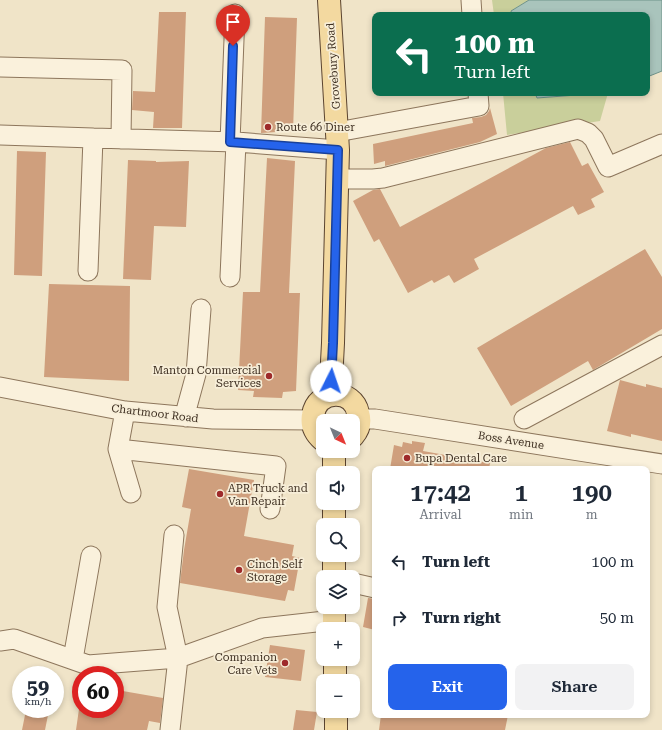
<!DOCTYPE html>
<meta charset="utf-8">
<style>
:root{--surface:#fff;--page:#f2f2f3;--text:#1f2937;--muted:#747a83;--accent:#2563eb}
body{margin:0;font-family:"Roboto Serif",serif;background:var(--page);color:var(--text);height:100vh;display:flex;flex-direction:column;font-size:15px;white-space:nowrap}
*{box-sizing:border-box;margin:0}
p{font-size:13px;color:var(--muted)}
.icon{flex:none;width:22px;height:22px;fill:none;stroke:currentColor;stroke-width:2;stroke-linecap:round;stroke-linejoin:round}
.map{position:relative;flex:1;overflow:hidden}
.panel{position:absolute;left:372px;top:466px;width:278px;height:252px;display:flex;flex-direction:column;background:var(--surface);border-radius:8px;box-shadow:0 2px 6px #0003}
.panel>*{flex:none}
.hud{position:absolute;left:372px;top:12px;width:278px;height:84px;border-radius:8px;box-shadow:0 2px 6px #0003;background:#0b6e4f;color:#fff;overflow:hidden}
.needle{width:26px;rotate:137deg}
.fabs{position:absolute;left:316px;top:414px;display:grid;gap:8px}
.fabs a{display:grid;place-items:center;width:44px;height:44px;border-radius:8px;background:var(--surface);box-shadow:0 2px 6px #0003;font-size:20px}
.speed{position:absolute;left:12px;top:666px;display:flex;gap:8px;font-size:20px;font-weight:700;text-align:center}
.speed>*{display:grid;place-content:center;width:52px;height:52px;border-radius:50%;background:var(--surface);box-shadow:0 2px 6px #0003;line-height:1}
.speed small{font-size:10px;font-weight:400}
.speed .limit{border:6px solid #d22;background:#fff;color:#111}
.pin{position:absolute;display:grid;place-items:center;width:34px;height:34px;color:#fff;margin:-41px -17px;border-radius:50% 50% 50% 0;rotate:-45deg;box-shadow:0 0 4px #0007}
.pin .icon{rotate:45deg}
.me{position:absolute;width:44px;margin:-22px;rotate:4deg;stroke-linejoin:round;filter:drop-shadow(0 0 3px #0008)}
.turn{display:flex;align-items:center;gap:14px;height:84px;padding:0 16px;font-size:18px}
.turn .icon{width:52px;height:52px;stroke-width:2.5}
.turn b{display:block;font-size:28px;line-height:34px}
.eta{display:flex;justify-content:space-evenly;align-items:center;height:68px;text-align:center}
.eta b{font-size:24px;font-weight:600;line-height:28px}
.button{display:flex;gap:8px;margin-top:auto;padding:8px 16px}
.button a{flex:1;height:46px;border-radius:8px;background:var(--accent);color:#fff;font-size:16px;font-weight:600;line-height:46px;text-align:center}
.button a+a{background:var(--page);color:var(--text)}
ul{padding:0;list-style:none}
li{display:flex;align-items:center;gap:12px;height:56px;padding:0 16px}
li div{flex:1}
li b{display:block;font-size:15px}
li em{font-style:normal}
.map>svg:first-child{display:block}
.green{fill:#c9cf9b}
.water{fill:#a9c4bc;stroke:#6f938a}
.building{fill:#cf9f7d}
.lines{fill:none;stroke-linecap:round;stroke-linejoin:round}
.minor-casing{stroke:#8d765c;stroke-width:21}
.major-casing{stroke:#5b4430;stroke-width:24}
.minor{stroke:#faf1dc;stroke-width:19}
.major{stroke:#f3d9a0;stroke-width:22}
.route-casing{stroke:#184099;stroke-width:10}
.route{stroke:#2563eb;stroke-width:7}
.poi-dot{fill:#9e2a2b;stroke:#f7eed8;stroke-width:1.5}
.labels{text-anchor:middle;stroke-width:3.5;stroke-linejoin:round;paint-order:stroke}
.street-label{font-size:11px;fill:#3d2e20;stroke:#f7eed8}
.poi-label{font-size:11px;fill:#3d2e20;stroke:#f7eed8;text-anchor:start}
</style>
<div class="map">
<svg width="662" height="730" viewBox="0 0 662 730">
<rect width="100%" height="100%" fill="#f0e4c8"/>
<path class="green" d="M 492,0 L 529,0 L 511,11 L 512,15 L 494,15 Z
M 503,93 L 535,93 L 537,98 L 608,93 L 600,121 L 507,135 Z"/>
<path class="water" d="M 529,0 L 662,0 L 662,71 L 647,77 L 647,15 L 512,15 L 511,11 Z
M 535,93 L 603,93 L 537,98 Z"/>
<path class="building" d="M 159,12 L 186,12 L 182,128 L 153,128 L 154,112 L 132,110 L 133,91 L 155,92 Z
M 265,17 L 297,18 L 293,131 L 261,133 Z
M 490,108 L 497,134 L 480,142 L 385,166 L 385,161 L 374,164 L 373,144 L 473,123 L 472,118 L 481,117 L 486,115 L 489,111 Z
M 570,142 L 582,166 L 588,163 L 604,192 L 591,199 L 595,207 L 578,215 L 573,206 L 474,259 L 479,269 L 454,283 L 449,275 L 434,283 L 432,280 L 408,293 L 379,239 L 374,242 L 353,201 L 373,190 L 380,189 L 400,227 L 546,148 Z
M 17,151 L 46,152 L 42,276 L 14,275 Z
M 267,158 L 295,161 L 289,293 L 300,293 L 296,391 L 283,392 L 282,398 L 253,397 L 254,391 L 238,390 L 243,292 L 260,292 Z
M 128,160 L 156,161 L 156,162 L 189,161 L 186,227 L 154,226 L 151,280 L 123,279 Z
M 645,249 L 662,277 L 662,329 L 593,370 L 588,361 L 511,406 L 477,348 Z
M 49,284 L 130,286 L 129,381 L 44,377 Z
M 620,380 L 646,387 L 646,384 L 662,388 L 662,441 L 631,434 L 631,437 L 607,431 Z
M 412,441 L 425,443 L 423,451 L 490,463 L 489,469 L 390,469 L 394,445 L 402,447 L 403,442 L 412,444 Z
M 189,469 L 254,480 L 244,536 L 294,545 L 292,556 L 300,558 L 294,591 L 288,590 L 285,601 L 180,583 L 184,550 L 191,509 L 182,507 Z
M 368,598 L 375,599 L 375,630 L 363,627 Z
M 270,645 L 305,650 L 301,681 L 265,677 Z
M 117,690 L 163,698 L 160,723 L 149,721 L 147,730 L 76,730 L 79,709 L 115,709 L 115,699 Z
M 26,710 L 48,715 L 45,730 L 22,730 Z
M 296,710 L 317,712 L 314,730 L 293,730 Z
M 381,715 L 508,715 L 505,730 L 379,730 Z"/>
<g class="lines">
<g class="minor-casing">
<path id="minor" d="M 471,0 L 472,15
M 0,67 L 122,70 L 121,139
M 337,132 L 479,106 L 478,93
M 0,135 L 93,138
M 230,142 L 235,14
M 338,179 L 373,179 L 383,178 L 578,129 L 588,133 L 594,139 L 608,167 L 662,144
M 88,271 L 93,138 L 236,142 L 338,150
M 230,277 L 236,142
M 0,387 L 125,411 L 213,419 L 312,420
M 125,411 L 118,449 L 131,493
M 186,417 L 187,407 L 196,374 L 201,309
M 360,419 L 375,419 L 662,464
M 524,419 L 662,345
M 118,449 L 276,466 L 270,509
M 353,583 L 375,588
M 0,641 L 14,639 L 88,665 L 178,658 L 262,628 L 334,620
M 73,659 L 91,556
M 170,730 L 178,658 L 167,607 L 174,535"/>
</g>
<g class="major-casing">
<path id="major" d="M 329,0 L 338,150 L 333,343 L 331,381 L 332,395
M 323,440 C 315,433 311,426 313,415 C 317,389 353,388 358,413 C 361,422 359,429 353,436
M 334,473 L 334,451
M 334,503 L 334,525
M 334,555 L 334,577
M 334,607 L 334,629
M 335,659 L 335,681
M 336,711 L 336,730"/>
</g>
<use href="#minor" class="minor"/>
<use href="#major" class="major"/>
</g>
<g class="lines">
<g class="route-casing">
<path id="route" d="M 233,46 L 230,142 L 338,150 L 333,343 L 331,381"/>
</g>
<use href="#route" class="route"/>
</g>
<g class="poi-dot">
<circle cx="268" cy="127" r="4"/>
<circle cx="269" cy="376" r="4"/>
<circle cx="407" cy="458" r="4"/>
<circle cx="220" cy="494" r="4"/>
<circle cx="239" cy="570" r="4"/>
<circle cx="285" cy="663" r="4"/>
</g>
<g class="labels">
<g class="street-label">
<text transform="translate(333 66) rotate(-94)" y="4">Grovebury Road</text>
<text transform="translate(155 413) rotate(7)" y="4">Chartmoor Road</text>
<text transform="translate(511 440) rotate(9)" y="4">Boss Avenue</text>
</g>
<g class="poi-label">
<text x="276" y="131">Route 66 Diner</text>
<text x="261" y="374" text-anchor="end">Manton Commercial<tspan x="261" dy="13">Services</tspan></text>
<text x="415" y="462">Bupa Dental Care</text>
<text x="228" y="492">APR Truck and<tspan x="228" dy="13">Van Repair</tspan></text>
<text x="247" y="568">Cinch Self<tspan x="247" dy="13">Storage</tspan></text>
<text x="277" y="661" text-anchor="end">Companion<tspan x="277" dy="13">Care Vets</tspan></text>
</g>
</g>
</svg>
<div class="fabs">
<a><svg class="needle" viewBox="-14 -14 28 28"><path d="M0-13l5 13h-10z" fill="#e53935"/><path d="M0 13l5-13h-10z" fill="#747a83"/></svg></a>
<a><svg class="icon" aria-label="sound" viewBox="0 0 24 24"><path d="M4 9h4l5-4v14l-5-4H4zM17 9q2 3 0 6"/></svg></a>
<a><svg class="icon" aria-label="search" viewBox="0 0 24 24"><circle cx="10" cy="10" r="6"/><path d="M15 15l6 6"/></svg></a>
<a><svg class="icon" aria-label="layers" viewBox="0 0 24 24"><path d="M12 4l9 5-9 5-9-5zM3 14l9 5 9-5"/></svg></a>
<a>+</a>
<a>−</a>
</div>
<div class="speed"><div>59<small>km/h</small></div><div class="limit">60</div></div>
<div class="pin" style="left:233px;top:46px;background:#d93025"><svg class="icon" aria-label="arrive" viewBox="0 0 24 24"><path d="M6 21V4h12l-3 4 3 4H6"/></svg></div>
<svg class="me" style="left:331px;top:381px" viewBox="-20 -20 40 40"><circle r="19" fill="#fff"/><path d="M0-13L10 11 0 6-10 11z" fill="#2563eb"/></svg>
<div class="hud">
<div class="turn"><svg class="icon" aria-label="left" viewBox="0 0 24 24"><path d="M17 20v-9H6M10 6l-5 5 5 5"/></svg><div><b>100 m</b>Turn left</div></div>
</div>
<section class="panel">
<div class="eta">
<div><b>17:42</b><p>Arrival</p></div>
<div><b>1</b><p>min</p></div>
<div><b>190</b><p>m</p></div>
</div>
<ul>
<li><svg class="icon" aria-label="left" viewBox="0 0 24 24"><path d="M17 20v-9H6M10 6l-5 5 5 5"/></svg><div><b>Turn left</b></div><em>100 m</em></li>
<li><svg class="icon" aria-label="right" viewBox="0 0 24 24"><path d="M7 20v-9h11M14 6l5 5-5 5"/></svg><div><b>Turn right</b></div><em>50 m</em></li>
</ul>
<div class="button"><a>Exit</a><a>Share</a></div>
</section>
</div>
